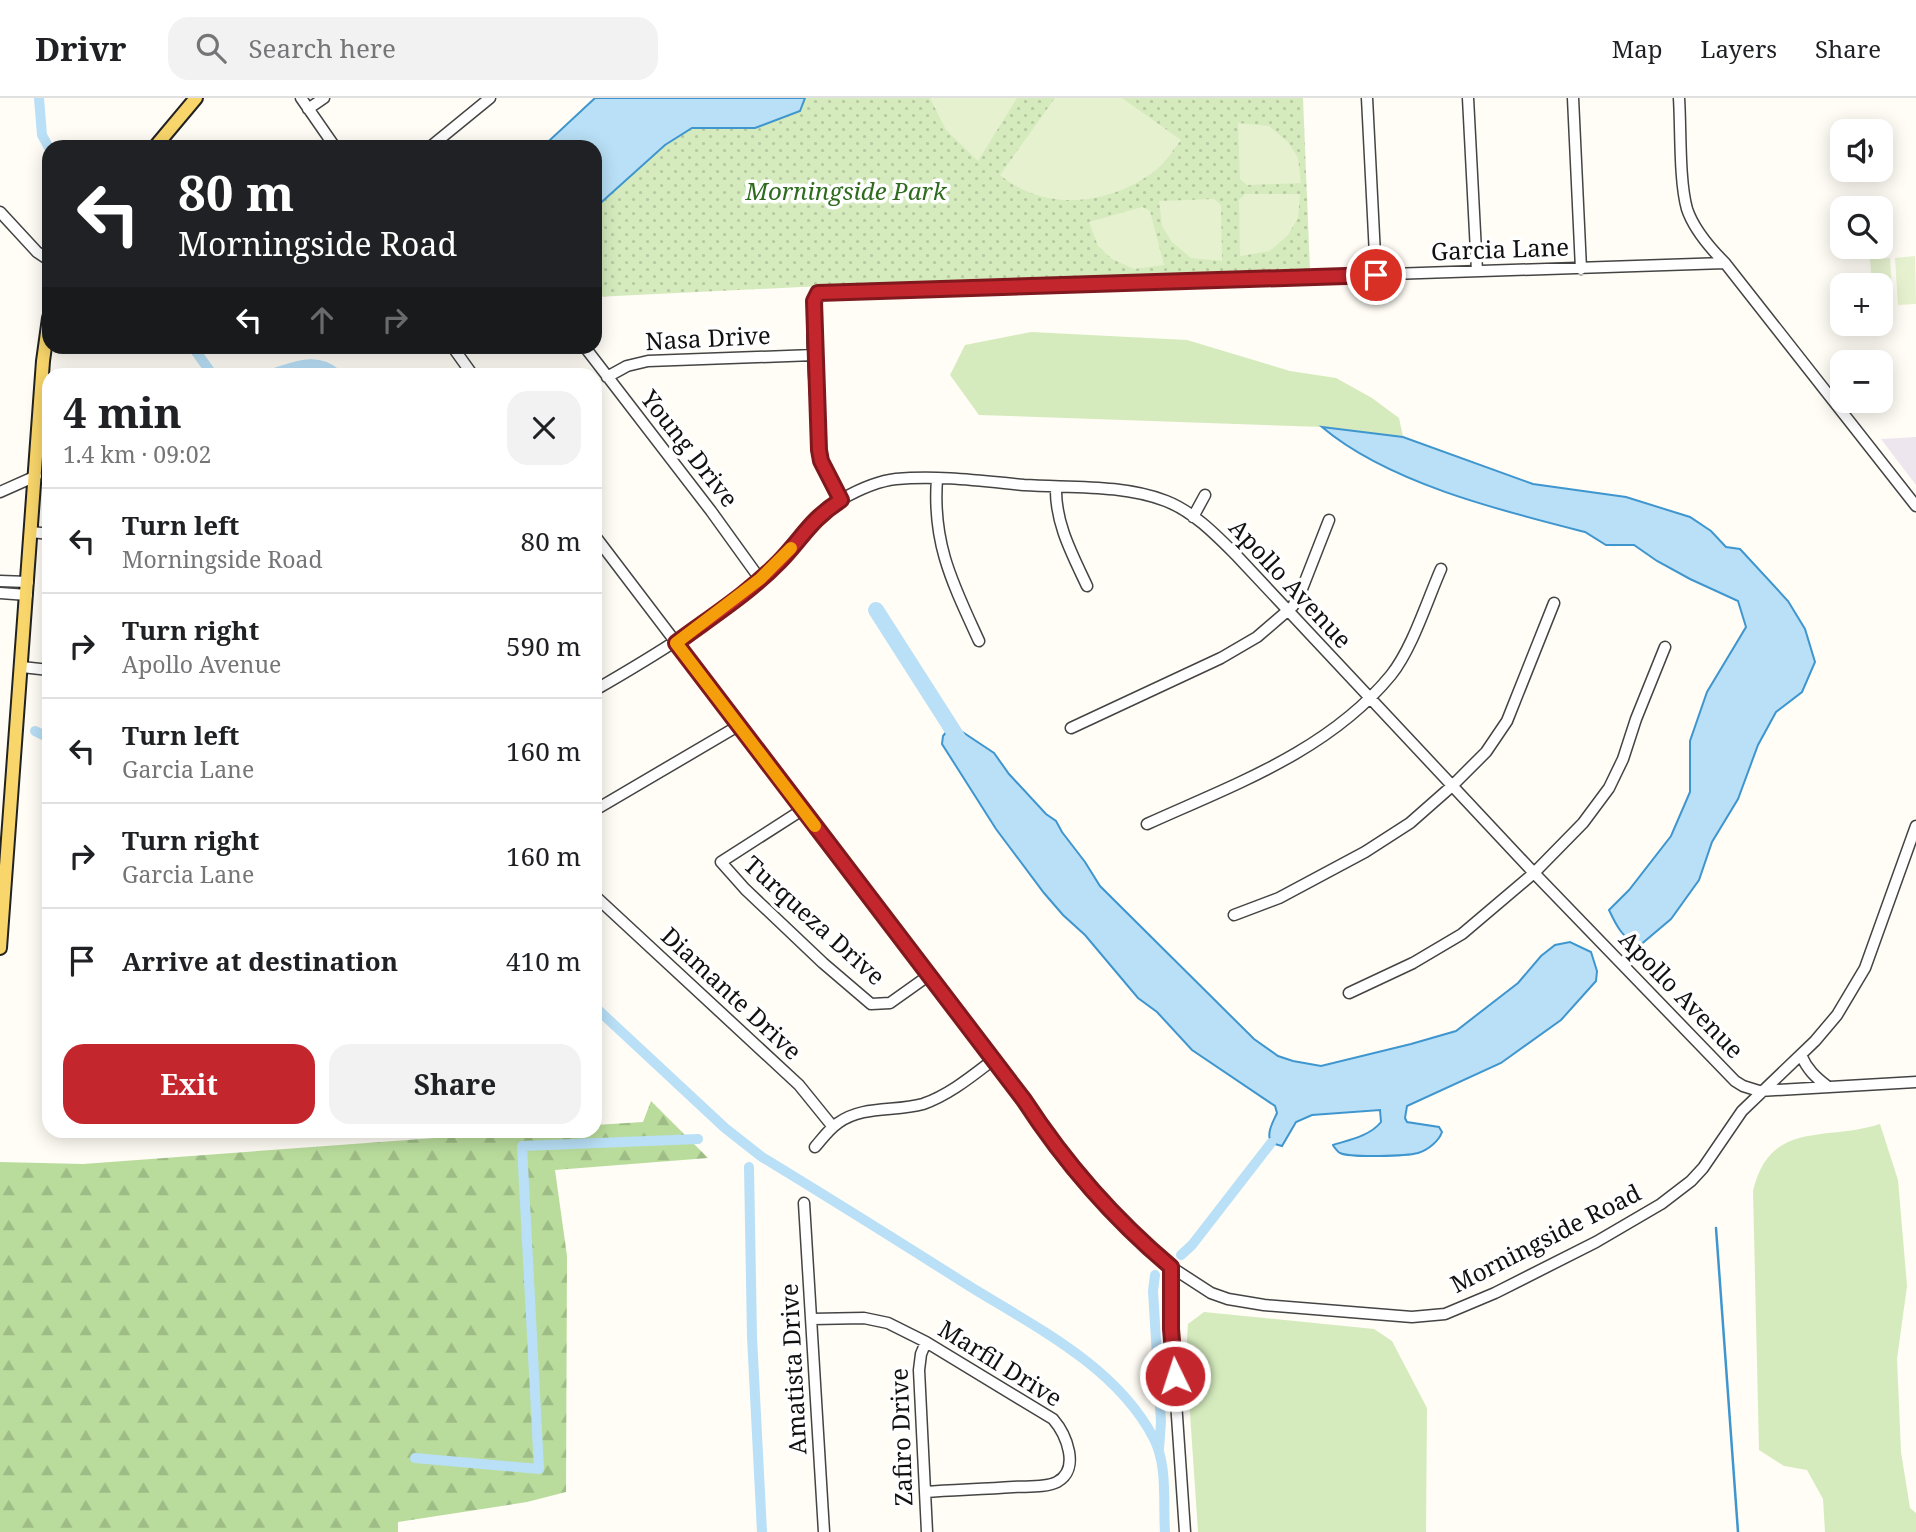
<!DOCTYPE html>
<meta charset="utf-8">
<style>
:root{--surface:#fff;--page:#f2f2f2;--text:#202124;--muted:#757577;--line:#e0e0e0;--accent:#c4262e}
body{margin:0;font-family:"Noto Serif",serif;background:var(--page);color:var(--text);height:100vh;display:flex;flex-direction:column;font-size:26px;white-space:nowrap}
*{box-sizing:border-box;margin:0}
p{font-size:23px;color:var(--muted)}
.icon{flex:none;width:38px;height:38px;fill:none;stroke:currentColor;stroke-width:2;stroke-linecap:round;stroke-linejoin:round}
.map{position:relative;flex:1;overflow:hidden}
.side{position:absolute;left:42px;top:270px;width:560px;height:770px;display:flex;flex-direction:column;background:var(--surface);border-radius:21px;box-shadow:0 4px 18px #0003}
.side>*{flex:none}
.top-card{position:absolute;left:42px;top:42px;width:560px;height:214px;border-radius:21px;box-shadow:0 4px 18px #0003;background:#202124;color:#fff;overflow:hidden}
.buttons{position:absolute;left:1830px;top:21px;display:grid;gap:14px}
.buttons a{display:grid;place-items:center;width:63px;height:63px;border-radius:14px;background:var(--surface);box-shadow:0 4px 18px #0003;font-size:35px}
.pin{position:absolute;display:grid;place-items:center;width:60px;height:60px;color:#fff;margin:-30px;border:4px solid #fff;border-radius:50%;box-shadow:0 2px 7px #0007}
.me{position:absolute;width:77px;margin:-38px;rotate:356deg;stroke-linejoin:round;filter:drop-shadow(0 0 5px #0008)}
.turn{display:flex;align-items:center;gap:24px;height:147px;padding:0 21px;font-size:32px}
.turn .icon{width:91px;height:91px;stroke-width:2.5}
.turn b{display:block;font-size:49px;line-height:60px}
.lanes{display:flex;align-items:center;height:66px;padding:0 21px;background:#0003;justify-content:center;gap:35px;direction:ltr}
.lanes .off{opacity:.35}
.round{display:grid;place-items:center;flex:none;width:74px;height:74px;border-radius:21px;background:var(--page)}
.head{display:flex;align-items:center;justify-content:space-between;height:119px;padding:0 21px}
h1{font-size:42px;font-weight:700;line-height:52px}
.action{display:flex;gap:14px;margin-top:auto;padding:14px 21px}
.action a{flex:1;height:80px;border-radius:21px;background:var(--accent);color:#fff;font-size:28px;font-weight:700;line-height:80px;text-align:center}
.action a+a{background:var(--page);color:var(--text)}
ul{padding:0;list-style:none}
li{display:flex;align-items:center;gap:21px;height:105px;padding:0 21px;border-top:2px solid var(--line)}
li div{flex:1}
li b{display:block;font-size:26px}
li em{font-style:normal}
header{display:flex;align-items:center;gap:42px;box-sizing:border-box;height:98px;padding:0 35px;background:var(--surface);border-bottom:2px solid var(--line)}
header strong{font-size:33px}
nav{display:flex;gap:38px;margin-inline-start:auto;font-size:24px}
.search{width:490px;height:63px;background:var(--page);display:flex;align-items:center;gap:18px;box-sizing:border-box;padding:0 24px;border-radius:21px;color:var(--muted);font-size:26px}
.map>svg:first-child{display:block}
.industrial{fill:#eee6ef}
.grass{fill:#d5ebbd}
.forest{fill:url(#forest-firs)}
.park{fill:url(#park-dots)}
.pitch{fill:#e6f2cf}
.water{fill:#b9e0f7;stroke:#3f96cf;stroke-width:2}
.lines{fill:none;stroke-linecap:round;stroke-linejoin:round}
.stream{stroke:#3f96cf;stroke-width:2.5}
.canal{stroke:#b9e0f7;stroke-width:10}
.river{stroke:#b9e0f7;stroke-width:16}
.minor-casing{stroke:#444;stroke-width:13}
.major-casing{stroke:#222;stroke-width:16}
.minor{stroke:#fff;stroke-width:10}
.major{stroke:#f9d66b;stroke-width:12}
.route-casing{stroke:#7f191e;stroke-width:18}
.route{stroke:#c4262e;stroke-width:12}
.slow{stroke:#f59e0b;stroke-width:12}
.labels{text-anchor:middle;stroke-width:7;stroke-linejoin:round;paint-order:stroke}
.park-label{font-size:24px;font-style:italic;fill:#2f6b1f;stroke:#fff}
.street-label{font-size:24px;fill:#111;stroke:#fff}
</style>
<header>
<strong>Drivr</strong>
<div class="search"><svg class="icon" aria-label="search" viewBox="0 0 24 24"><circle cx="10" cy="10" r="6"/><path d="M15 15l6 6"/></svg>Search here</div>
<nav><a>Map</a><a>Layers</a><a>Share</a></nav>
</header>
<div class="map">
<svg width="1916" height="1434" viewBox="0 0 1916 1434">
<defs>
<pattern id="forest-firs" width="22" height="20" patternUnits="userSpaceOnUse" patternTransform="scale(1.75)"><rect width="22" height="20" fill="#b9dc9c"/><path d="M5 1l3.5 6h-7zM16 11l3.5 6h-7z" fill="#9ebc85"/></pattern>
<pattern id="park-dots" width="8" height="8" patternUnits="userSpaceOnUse" patternTransform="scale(1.75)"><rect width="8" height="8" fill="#d5ebbd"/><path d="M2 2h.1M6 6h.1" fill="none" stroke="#b6c8a1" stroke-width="1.8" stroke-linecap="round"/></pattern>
</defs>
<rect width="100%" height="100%" fill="#fffdf5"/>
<path class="industrial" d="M 1916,339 L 1916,387 L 1881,341 Z"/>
<path class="grass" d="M 1031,234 L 1187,242 L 1290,273 L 1336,280 L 1372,300 L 1399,320 L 1403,339 L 1322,329 L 979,317 L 950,277 L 965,247 Z
M 1880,1026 L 1898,1082 L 1907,1188 L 1897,1261 L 1901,1354 L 1910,1410 L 1916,1415 L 1916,1434 L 1825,1434 L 1823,1401 L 1807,1372 L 1784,1368 L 1759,1352 L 1753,1093 C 1770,1021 1825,1044 1880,1026 Z
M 1204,1214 L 1374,1231 L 1392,1243 L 1427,1310 L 1426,1434 L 1198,1434 L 1186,1256 L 1188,1226 Z"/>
<path class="forest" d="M 651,1003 L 708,1060 L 555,1072 L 567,1158 L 566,1394 L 527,1404 L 398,1424 L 398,1434 L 0,1434 L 0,1064 L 83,1066 L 529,1033 L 595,1032 L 595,1027 L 643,1024 Z"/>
<path class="park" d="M 805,0 L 1303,0 L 1310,172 L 801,189 L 595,199 L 595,110 L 665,47 L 692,30 L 755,30 L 800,13 Z"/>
<path class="pitch" d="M 930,0 L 1017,0 L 978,63 L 946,32 Z
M 1055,0 L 1122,0 L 1181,42 C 1173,52 1166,64 1156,72 C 1111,107 1046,115 1000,77 Z
M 1238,25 L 1269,28 L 1288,44 L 1298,60 L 1301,85 L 1247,87 L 1240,81 Z
M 1245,96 L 1300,96 L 1298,120 L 1288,137 L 1270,153 L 1240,158 L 1239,102 Z
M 1214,101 L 1221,107 L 1222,163 L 1191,160 L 1172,144 L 1162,128 L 1159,103 Z
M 1142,109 L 1150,113 L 1164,167 L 1134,171 L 1112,161 L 1098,148 L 1089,124 Z
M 1915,158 L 1916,206 L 1898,207 L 1895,160 Z
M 1890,160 L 1893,208 L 1881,209 L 1881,187 L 1872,187 L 1870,161 Z"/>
<path class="water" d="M 595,0 L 805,0 L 800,13 L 755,30 L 692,30 L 665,47 L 595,110 L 595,49 L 539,49 L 550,42 Z
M 1322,329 L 1403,339 L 1533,386 L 1626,399 L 1690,419 L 1711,433 L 1726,449 L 1740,451 L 1788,503 L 1805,531 L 1815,564 L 1802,594 L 1776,614 L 1758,647 L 1738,701 L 1712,744 L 1699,782 L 1671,821 L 1639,848 C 1623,841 1616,827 1609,812 L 1629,792 L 1671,738 L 1690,694 L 1690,643 L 1707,594 L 1746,529 L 1738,503 L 1690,481 L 1657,463 L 1634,447 L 1606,447 L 1585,434 C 1502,413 1388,385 1322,329 Z
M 952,627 L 994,655 L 1009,676 L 1046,716 L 1056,723 L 1062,734 L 1085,764 L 1100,788 L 1254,941 L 1278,958 L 1293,963 L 1321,968 L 1411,946 L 1456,933 L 1518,885 L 1541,858 L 1555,847 L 1570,844 L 1591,854 L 1597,873 L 1596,883 L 1561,922 L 1501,965 L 1407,1008 L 1405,1020 L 1407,1024 L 1439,1029 L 1442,1034 C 1439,1043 1428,1052 1418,1055 C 1407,1058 1351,1060 1340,1055 C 1339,1055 1333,1048 1333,1047 C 1349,1042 1370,1038 1381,1024 L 1380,1012 L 1312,1017 L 1296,1024 L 1282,1048 L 1271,1045 C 1266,1035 1273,1024 1277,1015 L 1275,1008 L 1192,952 L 1157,914 L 1138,900 L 1085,837 L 1063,817 L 1044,795 L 996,731 L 942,646 L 943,638 Z"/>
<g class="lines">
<path class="stream" d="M 195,253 L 200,248
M 1716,1130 L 1738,1434"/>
<path class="canal" d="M 39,0 L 42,37 L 49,50
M 192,248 L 212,276
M 271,276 C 295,269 316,258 337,276
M 35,633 L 49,640
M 595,909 L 725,1030 L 762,1059 C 831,1101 898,1143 966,1186 C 1033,1228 1115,1267 1153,1339 C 1168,1366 1163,1404 1165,1434
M 749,1069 L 752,1239 L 762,1434
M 1181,1157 L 1192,1147 L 1271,1045
M 1155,1177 L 1153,1193 L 1161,1324 L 1159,1351
M 415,1360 L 539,1371 L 522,1048 L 698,1041"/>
<path class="river" d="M 876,512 L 961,645"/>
<g class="minor-casing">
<path id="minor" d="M 301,0 L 335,49
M 1367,0 L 1376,177
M 1468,0 L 1477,173
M 1573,0 L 1581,171
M 1679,0 C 1681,30 1679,83 1687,111 C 1694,132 1710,150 1725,165 L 1916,408
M 308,11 L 324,0
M 430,49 L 490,0
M 0,114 L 37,154 L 49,162
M 452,248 L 472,276
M 584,248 L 711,413 L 760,481
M 607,279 L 627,268 L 648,263 L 814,257
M 937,381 C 932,446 953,486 979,543
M 1056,389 C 1055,425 1072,456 1087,488
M 0,394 L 36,378
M 841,402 L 821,363 L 819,352 C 819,324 805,211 818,195 L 1725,165
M 1193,419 L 1205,397
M 32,434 L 49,436
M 595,438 L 1024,1002 L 1045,1035 L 1107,1110 L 1134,1138 L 1171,1169 L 1211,1195 L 1228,1201 L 1264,1207 L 1412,1219 L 1445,1216 L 1495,1195 L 1596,1144 L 1661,1106 L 1691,1083 L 1703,1070 L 1742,1013 L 1815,943 L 1837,917 L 1865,870 L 1916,728
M 0,483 L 28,484
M 0,495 L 27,497
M 22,569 L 49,572
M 595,592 C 654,558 711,523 762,479 C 791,454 808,420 842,401 C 858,392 878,383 896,381 C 938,377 982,383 1024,387 C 1070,390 1122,386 1166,403 C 1194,414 1216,437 1237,458 L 1534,775 L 1735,983 L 1743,988 L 1759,993 L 1916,984
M 1071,630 L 1221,560 L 1257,539 L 1293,508 L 1302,491 L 1329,422
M 595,712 L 738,628
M 802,712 L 721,764 L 745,791 L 823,865 L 871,906 L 890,905 L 928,878
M 1147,726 C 1233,687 1329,653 1391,577 C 1412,551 1427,503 1441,471
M 595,798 L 799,987 L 833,1029
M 1234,817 L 1279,800 L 1365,754 L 1410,725 L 1452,688 L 1486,654 L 1507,623 L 1554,505
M 1349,895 L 1413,865 L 1462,836 L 1534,775 L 1583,725 L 1609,690 L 1623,661 L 1636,621 L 1665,549
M 1801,957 C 1807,971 1815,979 1827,988
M 815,1049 C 822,1041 829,1031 838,1025 C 863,1007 895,1014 923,1006 C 949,997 972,978 993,962
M 804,1105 L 824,1434
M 1171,1169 L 1171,1231 L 1185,1434
M 812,1221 L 864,1220 L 888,1225 L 926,1244 L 1053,1321 C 1066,1336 1081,1371 1057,1384 C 1045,1390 1027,1388 1013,1389 C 984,1391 955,1392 925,1394
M 926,1244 L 921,1256 L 919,1272 L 927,1434"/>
</g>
<g class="major-casing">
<path id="major" d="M 155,49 L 196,0
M 0,850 L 43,263 L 49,220"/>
</g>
<use href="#minor" class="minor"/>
<use href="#major" class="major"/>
</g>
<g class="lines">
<g class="route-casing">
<path id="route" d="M 1175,1278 L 1171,1231 L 1171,1169 C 1114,1121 1065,1065 1024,1002 L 676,545 C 711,519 749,495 780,463 C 803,439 811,421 841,402 L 821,363 L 819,352 L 814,203 L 818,195 L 1376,177"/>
</g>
<use href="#route" class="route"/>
<path class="slow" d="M 791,450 L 760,481 L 676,545 L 815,728"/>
</g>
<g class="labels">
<g class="park-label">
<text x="846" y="102">Morningside Park</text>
</g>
<g class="street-label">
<text transform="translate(1500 152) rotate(-2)" y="8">Garcia Lane</text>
<text transform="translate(708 241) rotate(-3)" y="8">Nasa Drive</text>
<text transform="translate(689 351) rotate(52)" y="8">Young Drive</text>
<text transform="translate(1290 486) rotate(47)" y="8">Apollo Avenue</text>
<text transform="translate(814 823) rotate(42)" y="8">Turqueza Drive</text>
<text transform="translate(731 896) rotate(43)" y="8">Diamante Drive</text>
<text transform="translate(1681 897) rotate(46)" y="8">Apollo Avenue</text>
<text transform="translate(1546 1141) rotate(-27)" y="8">Morningside Road</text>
<text transform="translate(1000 1266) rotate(32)" y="8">Marfil Drive</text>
<text transform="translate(794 1271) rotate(-93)" y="8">Amatista Drive</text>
<text transform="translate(902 1339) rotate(-92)" y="8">Zafiro Drive</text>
</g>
</g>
</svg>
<div class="buttons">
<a><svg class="icon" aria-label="sound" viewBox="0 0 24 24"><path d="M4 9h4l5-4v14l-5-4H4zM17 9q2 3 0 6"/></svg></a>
<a><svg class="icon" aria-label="search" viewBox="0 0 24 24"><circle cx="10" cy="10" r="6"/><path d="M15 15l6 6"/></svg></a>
<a>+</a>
<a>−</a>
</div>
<div class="pin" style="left:1376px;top:177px;background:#d93025"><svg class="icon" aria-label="arrive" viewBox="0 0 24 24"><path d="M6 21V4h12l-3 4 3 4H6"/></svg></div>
<svg class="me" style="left:1175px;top:1278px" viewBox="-20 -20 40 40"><circle r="17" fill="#c4262e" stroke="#fff" stroke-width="3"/><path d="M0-11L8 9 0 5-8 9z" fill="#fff"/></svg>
<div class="top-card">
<div class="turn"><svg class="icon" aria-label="left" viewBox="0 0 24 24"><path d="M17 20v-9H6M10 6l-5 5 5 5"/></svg><div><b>80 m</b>Morningside Road</div></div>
<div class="lanes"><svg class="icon" aria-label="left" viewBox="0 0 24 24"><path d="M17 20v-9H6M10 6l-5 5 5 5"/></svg><svg class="icon off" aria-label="ahead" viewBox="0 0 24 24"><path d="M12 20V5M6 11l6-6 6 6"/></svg><svg class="icon off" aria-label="right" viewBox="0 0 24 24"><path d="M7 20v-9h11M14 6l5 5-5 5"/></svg></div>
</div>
<section class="side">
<div class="head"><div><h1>4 min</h1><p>1.4 km · 09:02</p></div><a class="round"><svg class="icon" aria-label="close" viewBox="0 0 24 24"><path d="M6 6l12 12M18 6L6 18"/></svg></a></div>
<ul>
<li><svg class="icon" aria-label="left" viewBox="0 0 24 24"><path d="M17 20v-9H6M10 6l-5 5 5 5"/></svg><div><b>Turn left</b><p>Morningside Road</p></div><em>80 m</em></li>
<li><svg class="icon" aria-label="right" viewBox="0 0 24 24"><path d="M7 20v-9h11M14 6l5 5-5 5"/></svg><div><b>Turn right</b><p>Apollo Avenue</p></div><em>590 m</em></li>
<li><svg class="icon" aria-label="left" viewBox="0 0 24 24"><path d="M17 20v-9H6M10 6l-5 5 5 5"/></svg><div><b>Turn left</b><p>Garcia Lane</p></div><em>160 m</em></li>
<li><svg class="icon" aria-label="right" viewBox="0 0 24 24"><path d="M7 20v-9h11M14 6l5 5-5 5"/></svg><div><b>Turn right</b><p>Garcia Lane</p></div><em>160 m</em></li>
<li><svg class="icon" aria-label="arrive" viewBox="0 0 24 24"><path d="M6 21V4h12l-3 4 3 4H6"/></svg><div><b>Arrive at destination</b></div><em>410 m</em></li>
</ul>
<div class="action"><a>Exit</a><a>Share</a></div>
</section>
</div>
